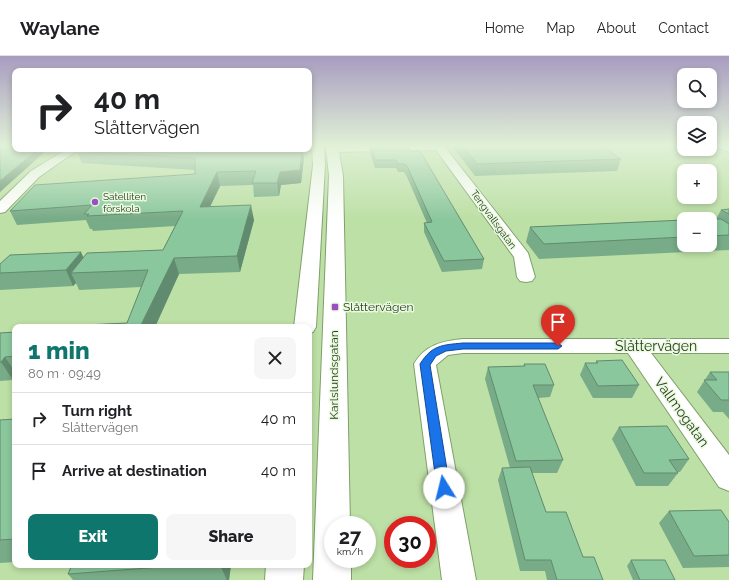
<!DOCTYPE html>
<meta charset="utf-8">
<style>
:root{--surface:#fff;--page:#f6f6f6;--text:#202124;--muted:#757577;--line:#e0e0e0;--accent:#0f766e}
body{margin:0;font-family:Raleway,sans-serif;background:var(--page);color:var(--text);height:100vh;display:flex;flex-direction:column;font-size:15px;white-space:nowrap}
*{box-sizing:border-box;margin:0}
p{font-size:13px;color:var(--muted)}
.icon{flex:none;width:22px;height:22px;fill:none;stroke:currentColor;stroke-width:2;stroke-linecap:round;stroke-linejoin:round}
.map{position:relative;flex:1;overflow:hidden}
.side{position:absolute;left:12px;top:268px;width:300px;height:244px;display:flex;flex-direction:column;background:var(--surface);border-radius:8px;box-shadow:0 2px 6px #0003}
.side>*{flex:none}
.top-card{position:absolute;left:12px;top:12px;width:300px;height:84px;border-radius:8px;box-shadow:0 2px 6px #0003;background:#fff;color:var(--text);overflow:hidden}
.fabs{position:absolute;left:677px;top:12px;display:grid;gap:8px}
.fabs a{display:grid;place-items:center;width:40px;height:40px;border-radius:8px;background:var(--surface);box-shadow:0 2px 6px #0003;font-size:20px}
.speed{position:absolute;left:324px;top:460px;display:flex;gap:8px;font-size:20px;font-weight:700;text-align:center}
.speed>*{display:grid;place-content:center;width:52px;height:52px;border-radius:50%;background:var(--surface);box-shadow:0 2px 6px #0003;line-height:1}
.speed small{font-size:10px;font-weight:400}
.speed .limit{border:6px solid #d22;background:#fff;color:#111}
.pin{position:absolute;display:grid;place-items:center;width:34px;height:34px;color:#fff;margin:-41px -17px;border-radius:50% 50% 50% 0;rotate:-45deg;box-shadow:0 0 4px #0007}
.pin .icon{rotate:45deg}
.me{position:absolute;width:44px;margin:-22px;rotate:351deg;stroke-linejoin:round;filter:drop-shadow(0 0 3px #0008)}
.turn{display:flex;align-items:center;gap:14px;height:84px;padding:0 16px;font-size:18px}
.turn .icon{width:52px;height:52px;stroke-width:2.5}
.turn b{display:block;font-size:28px;line-height:34px}
.round{display:grid;place-items:center;flex:none;width:42px;height:42px;border-radius:8px;background:var(--page)}
.headline{display:flex;align-items:center;justify-content:space-between;height:68px;padding:0 16px}
h1{font-size:24px;font-weight:800;line-height:30px;color:var(--accent)}
.cta{display:flex;gap:8px;margin-top:auto;padding:8px 16px}
.cta a{flex:1;height:46px;border-radius:8px;background:var(--accent);color:#fff;font-size:16px;font-weight:800;line-height:46px;text-align:center}
.cta a+a{background:var(--page);color:var(--text)}
ul{padding:0;list-style:none}
li{display:flex;align-items:center;gap:12px;height:52px;padding:0 16px;border-top:1px solid var(--line)}
li div{flex:1}
li b{display:block;font-size:15px}
li em{font-style:normal}
header{display:flex;align-items:center;gap:24px;box-sizing:border-box;height:56px;padding:0 20px;background:var(--surface);border-bottom:1px solid var(--line)}
header strong{font-size:19px}
nav{display:flex;gap:22px;margin-inline-start:auto;font-size:14px}
.map>svg:first-child{display:block}
.lines{fill:none;stroke-linecap:round;stroke-linejoin:round}
.street-casing{stroke:#7fa069;stroke-width:2}
.secondary-casing{stroke:#7fa069;stroke-width:2}
.street{fill:#fff;fill-rule:evenodd}
.secondary{fill:#fff;fill-rule:evenodd}
.wall{fill:#78ab87}
.shaded-wall{fill:#618b6e}
.building{fill:#8bc79d;stroke:#618b6e}
.route{fill:#1a73e8;stroke:#114b97}
.poi-dot{fill:#9c4fc1;stroke:#e9fbde;stroke-width:1.5}
.labels{text-anchor:middle;stroke-width:3;stroke-linejoin:round;paint-order:stroke}
.far-poi-label{font-size:10px;fill:#2e3c25;stroke:#e9fbde;text-anchor:start}
.far-street-label{font-size:10px;fill:#2e3c25;stroke:#e9fbde}
.poi-label{font-size:12px;fill:#2e3c25;stroke:#e9fbde;text-anchor:start}
.street-label{font-size:12px;fill:#2e3c25;stroke:#e9fbde}
.near-street-label{font-size:14px;fill:#2e3c25;stroke:#e9fbde}
</style>
<header>
<strong>Waylane</strong>
<nav><a>Home</a><a>Map</a><a>About</a><a>Contact</a></nav>
</header>
<div class="map">
<svg width="729" height="524" viewBox="0 0 729 524">
<rect width="100%" height="100%" fill="#bde0a6"/>
<g class="lines">
<g class="street-casing">
<path id="street" d="M 309,90 L 322,90 L 323,92 L 318,95 L 305,93 L 309,93 Z
M 332,90 L 444,90 L 528,197 L 535,221 L 532,225 L 526,226 L 520,225 L 517,221 L 514,201 L 436,94 L 333,96 L 328,93 Z
M 715,90 L 729,90 L 729,96 Z
M 67,93 L 79,93 L 39,121 L 5,156 L 0,157 L 0,145 L 31,115 Z
M 463,283 L 729,283 L 729,297 L 651,297 L 729,399 L 729,435 L 719,431 L 628,297 L 463,297 L 448,299 L 436,309 L 476,524 L 442,524 L 414,308 C 425,289 442,285 463,283 Z"/>
</g>
<g class="secondary-casing">
<path id="secondary" d="M 312,90 L 324,90 L 325,109 L 316,271 L 313,276 L 309,277 L 309,271 L 294,271 L 313,109 Z
M 326,90 L 338,90 L 343,120 L 350,469 L 333,469 L 333,503 L 351,503 L 351,524 L 313,524 L 329,120 Z
M 266,509 L 304,509 L 303,524 L 265,524 Z"/>
</g>
<use href="#street" class="street"/>
<use href="#secondary" class="secondary"/>
</g>
<path class="wall" d="M 370,90 L 408,90 L 410,95 L 484,203 L 482,213 L 442,216 L 424,176 L 424,167 L 427,167 L 407,121 L 404,116 L 398,116 L 396,112 L 375,112 L 370,97 Z
M 452,90 L 601,90 L 621,103 L 617,115 L 475,120 Z
M 77,95 L 304,102 L 301,127 L 281,129 L 279,140 L 254,141 L 253,129 L 220,130 L 210,151 L 254,164 L 240,216 L 179,218 L 155,271 L 42,271 L 127,267 L 141,231 L 79,234 L 76,227 L 73,230 L 0,234 L 0,208 L 84,202 L 163,194 L 175,170 L 93,175 L 92,173 L 90,173 L 86,164 L 17,169 L 10,155 L 195,118 L 195,114 L 82,107 Z
M 729,153 L 729,194 L 539,203 L 526,186 L 530,171 L 684,164 L 684,189 L 710,189 L 710,163 L 716,163 L 721,154 Z
M 15,276 L 15,322 L 13,324 L 0,325 L 0,277 Z
M 596,305 L 639,329 L 632,342 L 593,342 L 580,319 L 585,307 L 596,307 Z
M 524,308 L 554,329 L 550,341 L 538,342 L 563,404 L 557,417 L 532,417 L 546,456 L 603,524 L 547,524 L 545,515 L 520,515 L 498,424 L 502,412 L 510,412 L 485,323 L 488,311 L 524,310 Z
M 710,316 L 729,316 L 729,363 L 723,356 L 713,356 L 697,336 Z
M 15,363 L 15,506 L 0,507 L 0,364 Z
M 619,371 L 689,403 L 680,416 L 677,416 L 678,417 L 668,430 L 636,430 L 612,383 Z
M 669,455 L 729,466 L 729,511 L 683,512 L 659,467 Z
M 631,504 L 675,524 L 633,524 L 627,510 Z
M 72,509 L 231,509 L 229,524 L 73,524 L 68,518 Z"/>
<path class="shaded-wall" d="M 38,93 L 48,93 L 0,136 L 0,125 Z
M 302,93 L 304,102 L 301,127 L 281,129 L 279,140 L 277,127 L 280,116 Z
M 217,116 L 220,130 L 203,165 L 200,151 Z
M 251,149 L 254,164 L 240,216 L 237,200 Z
M 81,196 L 88,211 L 71,217 L 76,227 L 73,230 L 66,214 Z
M 174,202 L 179,218 L 155,271 L 140,271 Z
M 5,301 L 15,316 L 15,322 L 13,324 L 1,306 Z
M 220,509 L 231,509 L 229,524 L 227,524 Z"/>
<path class="building" d="M 0,90 L 15,90 L 15,93 L 38,93 L 0,125 Z
M 371,90 L 408,90 L 410,95 L 420,95 L 484,203 L 444,205 L 424,167 L 432,166 L 408,112 L 405,108 L 398,108 L 396,104 L 375,104 Z
M 463,90 L 601,90 L 621,103 L 477,108 Z
M 81,93 L 302,93 L 300,114 L 280,116 L 277,127 L 252,127 L 256,115 L 217,116 L 200,151 L 251,149 L 237,200 L 174,202 L 140,271 L 42,271 L 127,267 L 148,214 L 71,217 L 87,197 L 163,194 L 183,155 L 87,160 L 89,158 L 84,158 L 92,149 L 10,155 L 35,129 L 195,118 L 195,102 L 77,95 Z
M 729,153 L 729,158 L 721,154 Z
M 710,163 L 721,163 L 729,168 L 729,179 L 710,180 Z
M 684,164 L 684,181 L 544,188 L 530,171 Z
M 81,196 L 66,214 L 0,217 L 0,208 L 10,199 Z
M 15,276 L 15,300 L 5,301 L 1,306 L 0,306 L 0,277 Z
M 622,304 L 639,329 L 598,330 L 585,307 L 598,307 L 596,305 Z
M 524,308 L 545,308 L 554,329 L 533,329 L 563,404 L 516,405 L 488,311 L 525,310 Z
M 710,316 L 729,316 L 729,344 L 721,344 L 704,324 L 717,324 Z
M 15,363 L 15,483 L 0,484 L 0,364 Z
M 667,370 L 689,403 L 669,404 L 678,417 L 644,417 L 619,371 Z
M 530,411 L 546,456 L 566,456 L 583,501 L 594,501 L 603,524 L 557,524 L 551,504 L 525,504 L 502,412 Z
M 721,454 L 729,466 L 729,499 L 694,500 L 669,455 Z
M 631,504 L 665,504 L 675,524 L 640,524 Z
M 72,509 L 188,509 L 68,518 Z"/>
<linearGradient id="sky" x2="0" y2="1"><stop stop-color="#a89cc0"/><stop offset="0.55" stop-color="#e1f1d7"/><stop offset="1" stop-color="#e1f1d7" stop-opacity="0"/></linearGradient>
<rect width="729" height="163" fill="url(#sky)"/>
<path class="route" d="M 463,287 L 558,287 L 562,290 L 558,293 L 463,293 L 446,295 L 436,300 L 430,309 L 450,432 L 448,436 L 444,438 L 439,436 L 437,432 L 420,308 C 432,289 442,289 463,287 Z"/>
<g class="poi-dot">
<circle cx="95" cy="146" r="4"/>
<rect x="331" y="247" width="8" height="8" rx="2"/>
</g>
<g class="labels">
<g class="far-poi-label">
<text x="103" y="144">Satelliten<tspan x="103" dy="12">förskola</tspan></text>
</g>
<g class="far-street-label">
<text transform="translate(494 163) rotate(54)" y="4">Tengvallsgatan</text>
</g>
<g class="poi-label">
<text x="343" y="255">Slåttervägen</text>
</g>
<g class="street-label">
<text transform="translate(334 319) rotate(-90)" y="4">Karlslundsgatan</text>
</g>
<g class="near-street-label">
<text x="656" y="295">Slåttervägen</text>
<text transform="translate(682 356) rotate(54)" y="5">Vallmogatan</text>
</g>
</g>
</svg>
<div class="fabs">
<a><svg class="icon" aria-label="search" viewBox="0 0 24 24"><circle cx="10" cy="10" r="6"/><path d="M15 15l6 6"/></svg></a>
<a><svg class="icon" aria-label="layers" viewBox="0 0 24 24"><path d="M12 4l9 5-9 5-9-5zM3 14l9 5 9-5"/></svg></a>
<a>+</a>
<a>−</a>
</div>
<div class="speed"><div>27<small>km/h</small></div><div class="limit">30</div></div>
<div class="pin" style="left:558px;top:290px;background:#d93025"><svg class="icon" aria-label="arrive" viewBox="0 0 24 24"><path d="M6 21V4h12l-3 4 3 4H6"/></svg></div>
<svg class="me" style="left:444px;top:432px" viewBox="-20 -20 40 40"><circle r="19" fill="#fff"/><path d="M0-13L10 11 0 6-10 11z" fill="#1a73e8"/></svg>
<div class="top-card">
<div class="turn"><svg class="icon" aria-label="right" viewBox="0 0 24 24"><path d="M7 20v-9h11M14 6l5 5-5 5"/></svg><div><b>40 m</b>Slåttervägen</div></div>
</div>
<section class="side">
<div class="headline"><div><h1>1 min</h1><p>80 m · 09:49</p></div><a class="round"><svg class="icon" aria-label="close" viewBox="0 0 24 24"><path d="M6 6l12 12M18 6L6 18"/></svg></a></div>
<ul>
<li><svg class="icon" aria-label="right" viewBox="0 0 24 24"><path d="M7 20v-9h11M14 6l5 5-5 5"/></svg><div><b>Turn right</b><p>Slåttervägen</p></div><em>40 m</em></li>
<li><svg class="icon" aria-label="arrive" viewBox="0 0 24 24"><path d="M6 21V4h12l-3 4 3 4H6"/></svg><div><b>Arrive at destination</b></div><em>40 m</em></li>
</ul>
<div class="cta"><a>Exit</a><a>Share</a></div>
</section>
</div>
